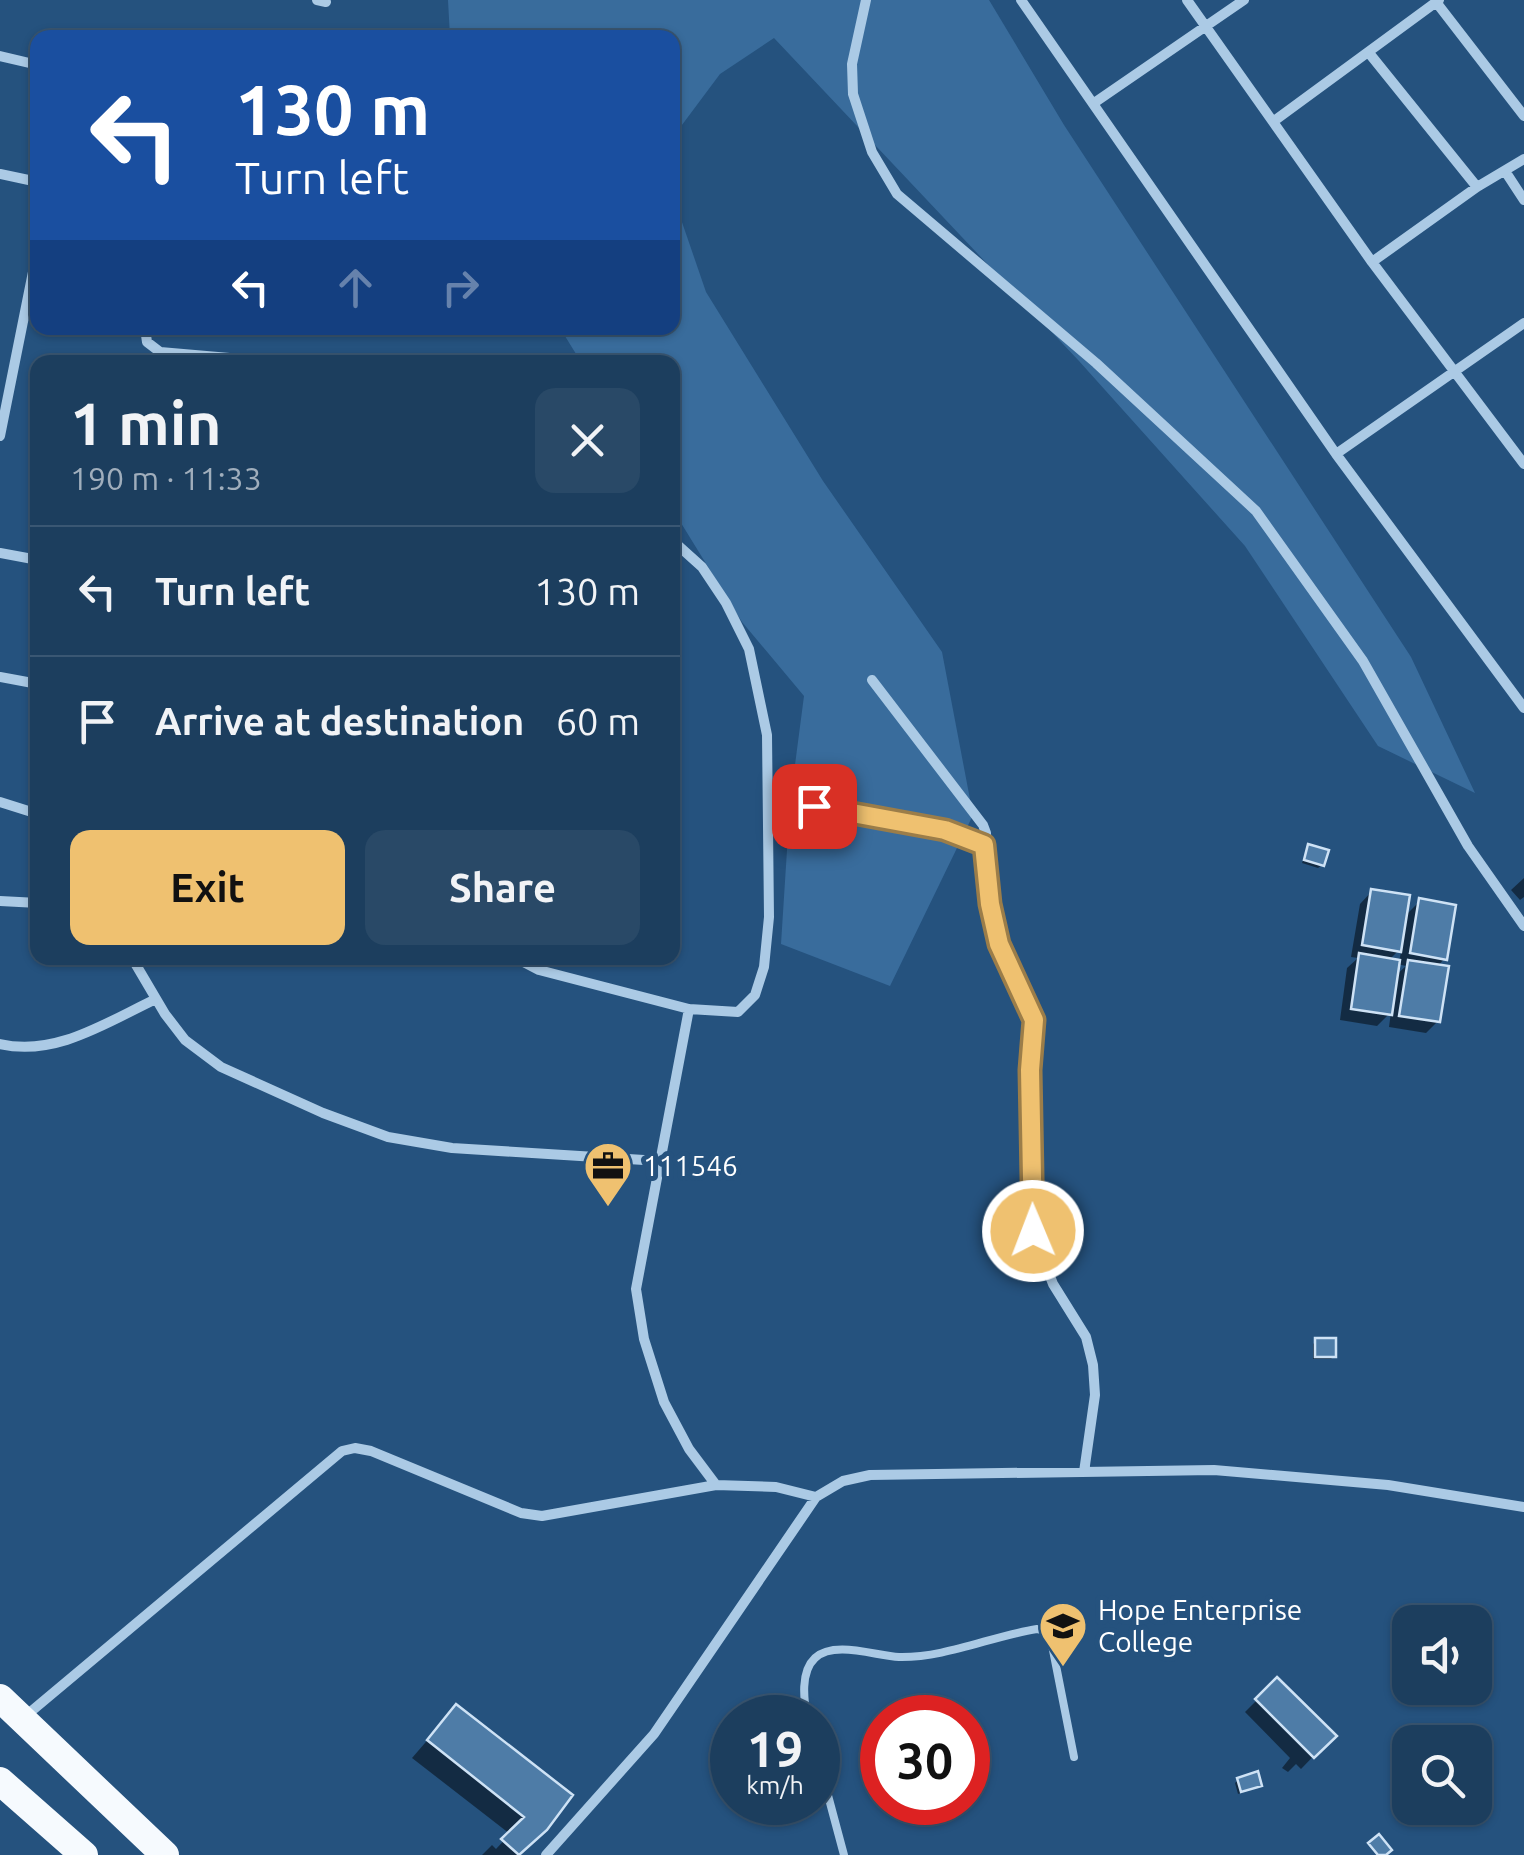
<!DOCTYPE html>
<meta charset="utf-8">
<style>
:root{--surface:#1c3e5e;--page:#294967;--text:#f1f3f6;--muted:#a0aebc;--line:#3a5773;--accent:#efc170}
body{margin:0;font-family:Ubuntu,sans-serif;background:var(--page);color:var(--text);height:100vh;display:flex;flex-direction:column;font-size:38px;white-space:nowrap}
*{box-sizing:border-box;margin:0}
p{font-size:32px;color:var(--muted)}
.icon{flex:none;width:55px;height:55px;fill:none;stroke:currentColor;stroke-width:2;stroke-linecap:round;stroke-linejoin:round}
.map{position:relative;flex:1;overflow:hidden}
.drawer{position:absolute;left:30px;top:355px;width:650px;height:610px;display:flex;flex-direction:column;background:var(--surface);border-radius:20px;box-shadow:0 2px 8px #0004,0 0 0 2px var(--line)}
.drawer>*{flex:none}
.top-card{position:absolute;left:30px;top:30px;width:650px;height:305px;border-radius:20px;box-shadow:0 2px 8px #0004,0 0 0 2px var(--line);background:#1a4fa0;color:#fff;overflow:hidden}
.buttons{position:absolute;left:1392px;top:1605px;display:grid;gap:20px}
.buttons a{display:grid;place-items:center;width:100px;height:100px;border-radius:20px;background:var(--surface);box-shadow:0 2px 8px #0004,0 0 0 2px var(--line);font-size:50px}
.speed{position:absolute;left:710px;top:1695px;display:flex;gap:20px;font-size:50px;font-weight:700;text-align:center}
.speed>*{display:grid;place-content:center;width:130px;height:130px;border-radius:50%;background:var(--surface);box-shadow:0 2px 8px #0004,0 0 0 2px var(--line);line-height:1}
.speed small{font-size:25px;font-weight:400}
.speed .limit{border:15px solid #d22;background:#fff;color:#111}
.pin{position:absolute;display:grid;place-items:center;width:85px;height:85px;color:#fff;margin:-42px;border-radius:20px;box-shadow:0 5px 15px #0006}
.me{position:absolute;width:110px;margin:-55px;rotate:359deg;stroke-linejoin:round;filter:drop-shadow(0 0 8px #0008)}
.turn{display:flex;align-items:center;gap:35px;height:210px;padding:0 40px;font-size:45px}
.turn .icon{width:130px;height:130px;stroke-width:2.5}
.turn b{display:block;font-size:70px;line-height:85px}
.lanes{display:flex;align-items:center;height:95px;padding:0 40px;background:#0003;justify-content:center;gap:50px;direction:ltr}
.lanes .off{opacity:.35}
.round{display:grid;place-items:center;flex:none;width:105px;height:105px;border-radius:20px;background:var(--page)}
.overview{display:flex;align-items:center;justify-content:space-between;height:170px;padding:0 40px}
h1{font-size:60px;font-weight:600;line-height:75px}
.action{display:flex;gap:20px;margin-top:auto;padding:20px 40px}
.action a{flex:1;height:115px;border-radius:20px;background:var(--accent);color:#111;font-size:40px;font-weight:600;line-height:115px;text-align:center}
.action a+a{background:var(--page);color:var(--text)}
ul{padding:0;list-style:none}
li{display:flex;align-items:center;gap:30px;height:130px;padding:0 40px;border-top:2px solid var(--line)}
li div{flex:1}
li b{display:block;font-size:38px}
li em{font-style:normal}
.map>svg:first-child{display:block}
.green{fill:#396c9c}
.shadow{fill:#0007;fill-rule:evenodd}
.building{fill:#4e7ca7;stroke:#cee2f5;stroke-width:2.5}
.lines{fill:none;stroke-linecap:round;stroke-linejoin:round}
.service{stroke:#abcae5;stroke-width:8}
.minor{stroke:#abcae5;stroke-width:10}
.trunk{stroke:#f6fafe;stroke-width:28}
.route-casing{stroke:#9b7d49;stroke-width:25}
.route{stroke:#efc170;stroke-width:18}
.labels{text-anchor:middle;stroke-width:10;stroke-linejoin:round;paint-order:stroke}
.poi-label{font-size:28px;fill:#fff;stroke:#25527e;text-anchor:start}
</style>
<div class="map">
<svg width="1524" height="1855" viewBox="0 0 1524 1855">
<rect width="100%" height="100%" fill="#25527e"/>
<path class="green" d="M 448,0 L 989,0 L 1064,125 L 1411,657 L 1475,793 L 1378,746 L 1245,546 L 1079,361 L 774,38 L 720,74 L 673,137 L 672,38 L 450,37 Z
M 673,196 L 706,292 L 823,481 L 942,652 L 973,815 L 890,986 L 781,944 L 790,803 L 804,696 L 742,622 L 673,510 L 672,362 L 581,362 L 560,328 L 672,328 Z"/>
<path class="shadow" d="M 1309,847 L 1322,865 L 1318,868 L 1302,863 Z
M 1524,878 L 1524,897 L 1520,900 L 1511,890 Z
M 1372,891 L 1404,917 L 1420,901 L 1445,958 L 1437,967 L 1438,1021 L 1426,1033 L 1389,1027 L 1391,1012 L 1377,1026 L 1340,1020 L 1347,968 L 1358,958 L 1351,957 L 1360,904 ZM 1402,947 L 1399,962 L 1389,960 ZM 1397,964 L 1406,966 L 1395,976 Z
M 1316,1341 L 1334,1356 L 1331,1359 L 1313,1359 L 1313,1344 Z
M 1277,1680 L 1333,1736 L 1301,1769 L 1296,1764 L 1288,1772 L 1282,1768 L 1290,1758 L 1245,1712 Z
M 456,1707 L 545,1828 L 517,1855 L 482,1855 L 492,1845 L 496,1849 L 510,1834 L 412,1758 Z
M 1238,1780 L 1260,1785 L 1238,1794 L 1235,1783 Z"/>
<path class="building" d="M 1308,844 L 1329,850 L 1324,866 L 1304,860 Z
M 1371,889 L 1410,895 L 1401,952 L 1362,945 Z
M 1419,898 L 1456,905 L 1447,960 L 1410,953 Z
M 1359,953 L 1400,960 L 1392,1015 L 1351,1009 Z
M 1408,960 L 1449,966 L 1440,1022 L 1399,1016 Z
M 1315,1338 L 1336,1338 L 1336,1357 L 1315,1357 Z
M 1277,1677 L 1337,1736 L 1314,1758 L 1255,1699 Z
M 456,1704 L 573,1795 L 547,1830 L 519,1855 L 501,1839 L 524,1817 L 427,1740 Z
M 1258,1771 L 1262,1786 L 1241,1792 L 1237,1778 Z
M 1379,1834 L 1392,1850 L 1386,1855 L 1378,1855 L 1368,1843 Z"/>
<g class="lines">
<path class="service" d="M 807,1718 C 804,1700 800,1672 815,1658 C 834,1640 876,1656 899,1657 C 945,1658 992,1636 1037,1629 L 1044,1631 L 1051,1640 L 1074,1757
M 818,1758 L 844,1855"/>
<path class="minor" d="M 317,0 L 326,2
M 866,0 L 852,64 L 853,94 L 872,152 L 897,194 L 1096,363 L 1256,511 L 1363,661 L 1468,846 L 1524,926
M 1021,0 L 1336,454 L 1524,708
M 1187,0 L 1372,262 L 1524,464
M 1436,2 L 1524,116
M 1369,53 L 1477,187
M 0,56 L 38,65
M 1094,103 L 1244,0
M 1274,121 L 1439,0
M 1505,171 L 1524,200
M 0,174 L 38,182
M 1372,262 L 1477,187 L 1524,159
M 145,328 L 147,342 L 160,352 L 275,362
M 0,436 L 38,247
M 1336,454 L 1524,323
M 0,553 L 38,560
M 0,677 L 38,684
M 872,680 L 983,825 L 986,833 L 990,904 L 999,944 L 1033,1020 L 1030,1096 L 1033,1231 L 1053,1284 L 1086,1337 L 1093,1365 L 1095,1395 L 1084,1472
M 0,802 L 38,814
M 769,804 C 832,807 926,820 984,845
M 0,901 L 38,903
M 132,958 L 165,1014 L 185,1040 L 221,1067 L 323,1113 L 388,1137 L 452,1148 L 660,1161
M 516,958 L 539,970 L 689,1009 L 738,1012 L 755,995 L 764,967 L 769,917 L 767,735 L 749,649 L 726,603 L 702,567 L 672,540
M 689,1009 L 636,1289 L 644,1339 L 664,1402 L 689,1449 L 716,1485
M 0,1044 C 56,1057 107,1022 156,999
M 22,1719 L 342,1451 L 355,1448 L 371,1451 L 521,1513 L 542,1516 L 716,1485 L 776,1487 L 816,1497
M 546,1855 L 654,1734 L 816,1497 L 843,1481 L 870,1475 L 1214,1470 L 1388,1485 L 1524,1507"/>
<path class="trunk" d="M 0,1698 L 165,1855
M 0,1781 L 84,1855"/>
</g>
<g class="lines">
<g class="route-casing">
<path id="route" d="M 814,806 L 945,830 L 984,845 L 990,904 L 999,944 L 1034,1020 L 1030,1070 L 1033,1231"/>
</g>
<use href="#route" class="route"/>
</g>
<defs>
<g id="office-pin" transform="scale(2.5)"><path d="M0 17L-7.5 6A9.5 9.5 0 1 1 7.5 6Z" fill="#efc170" stroke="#25527e"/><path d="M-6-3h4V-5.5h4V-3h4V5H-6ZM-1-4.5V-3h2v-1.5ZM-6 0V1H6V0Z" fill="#111"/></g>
<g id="university-pin" transform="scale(2.5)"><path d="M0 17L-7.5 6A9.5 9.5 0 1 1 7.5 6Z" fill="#efc170" stroke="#25527e"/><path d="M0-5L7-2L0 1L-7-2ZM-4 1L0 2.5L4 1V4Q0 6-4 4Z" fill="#111"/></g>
</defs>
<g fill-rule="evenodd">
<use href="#office-pin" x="608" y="1166"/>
<use href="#university-pin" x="1063" y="1626"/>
</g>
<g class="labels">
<g class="poi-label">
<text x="643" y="1176">111546</text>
<text x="1098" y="1620">Hope Enterprise<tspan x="1098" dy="32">College</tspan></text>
</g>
</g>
</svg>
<div class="buttons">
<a><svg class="icon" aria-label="sound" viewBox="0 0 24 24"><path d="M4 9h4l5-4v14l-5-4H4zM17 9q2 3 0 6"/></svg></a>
<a><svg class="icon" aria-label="search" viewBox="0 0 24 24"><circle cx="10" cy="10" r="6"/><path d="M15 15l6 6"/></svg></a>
</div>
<div class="speed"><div>19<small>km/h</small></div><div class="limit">30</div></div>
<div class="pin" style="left:814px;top:806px;background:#d93025"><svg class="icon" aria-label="arrive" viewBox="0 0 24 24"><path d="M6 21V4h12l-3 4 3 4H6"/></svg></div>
<svg class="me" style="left:1033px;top:1231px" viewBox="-20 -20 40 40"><circle r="17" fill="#efc170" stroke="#fff" stroke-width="3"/><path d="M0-11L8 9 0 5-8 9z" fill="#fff"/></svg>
<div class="top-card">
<div class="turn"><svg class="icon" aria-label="left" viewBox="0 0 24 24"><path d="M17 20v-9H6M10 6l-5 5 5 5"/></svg><div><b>130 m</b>Turn left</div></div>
<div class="lanes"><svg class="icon" aria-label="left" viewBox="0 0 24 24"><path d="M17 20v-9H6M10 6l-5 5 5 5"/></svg><svg class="icon off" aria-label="ahead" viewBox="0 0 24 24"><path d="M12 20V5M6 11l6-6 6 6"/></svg><svg class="icon off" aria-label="right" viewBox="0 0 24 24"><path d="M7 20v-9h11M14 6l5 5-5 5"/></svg></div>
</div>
<section class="drawer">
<div class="overview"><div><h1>1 min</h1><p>190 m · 11:33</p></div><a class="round"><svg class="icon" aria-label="close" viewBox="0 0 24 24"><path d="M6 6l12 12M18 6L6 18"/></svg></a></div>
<ul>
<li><svg class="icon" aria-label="left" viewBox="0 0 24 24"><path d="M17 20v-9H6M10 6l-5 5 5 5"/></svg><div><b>Turn left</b></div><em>130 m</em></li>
<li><svg class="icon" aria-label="arrive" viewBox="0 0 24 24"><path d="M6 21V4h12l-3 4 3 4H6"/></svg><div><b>Arrive at destination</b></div><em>60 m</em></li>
</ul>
<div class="action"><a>Exit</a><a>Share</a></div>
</section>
</div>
